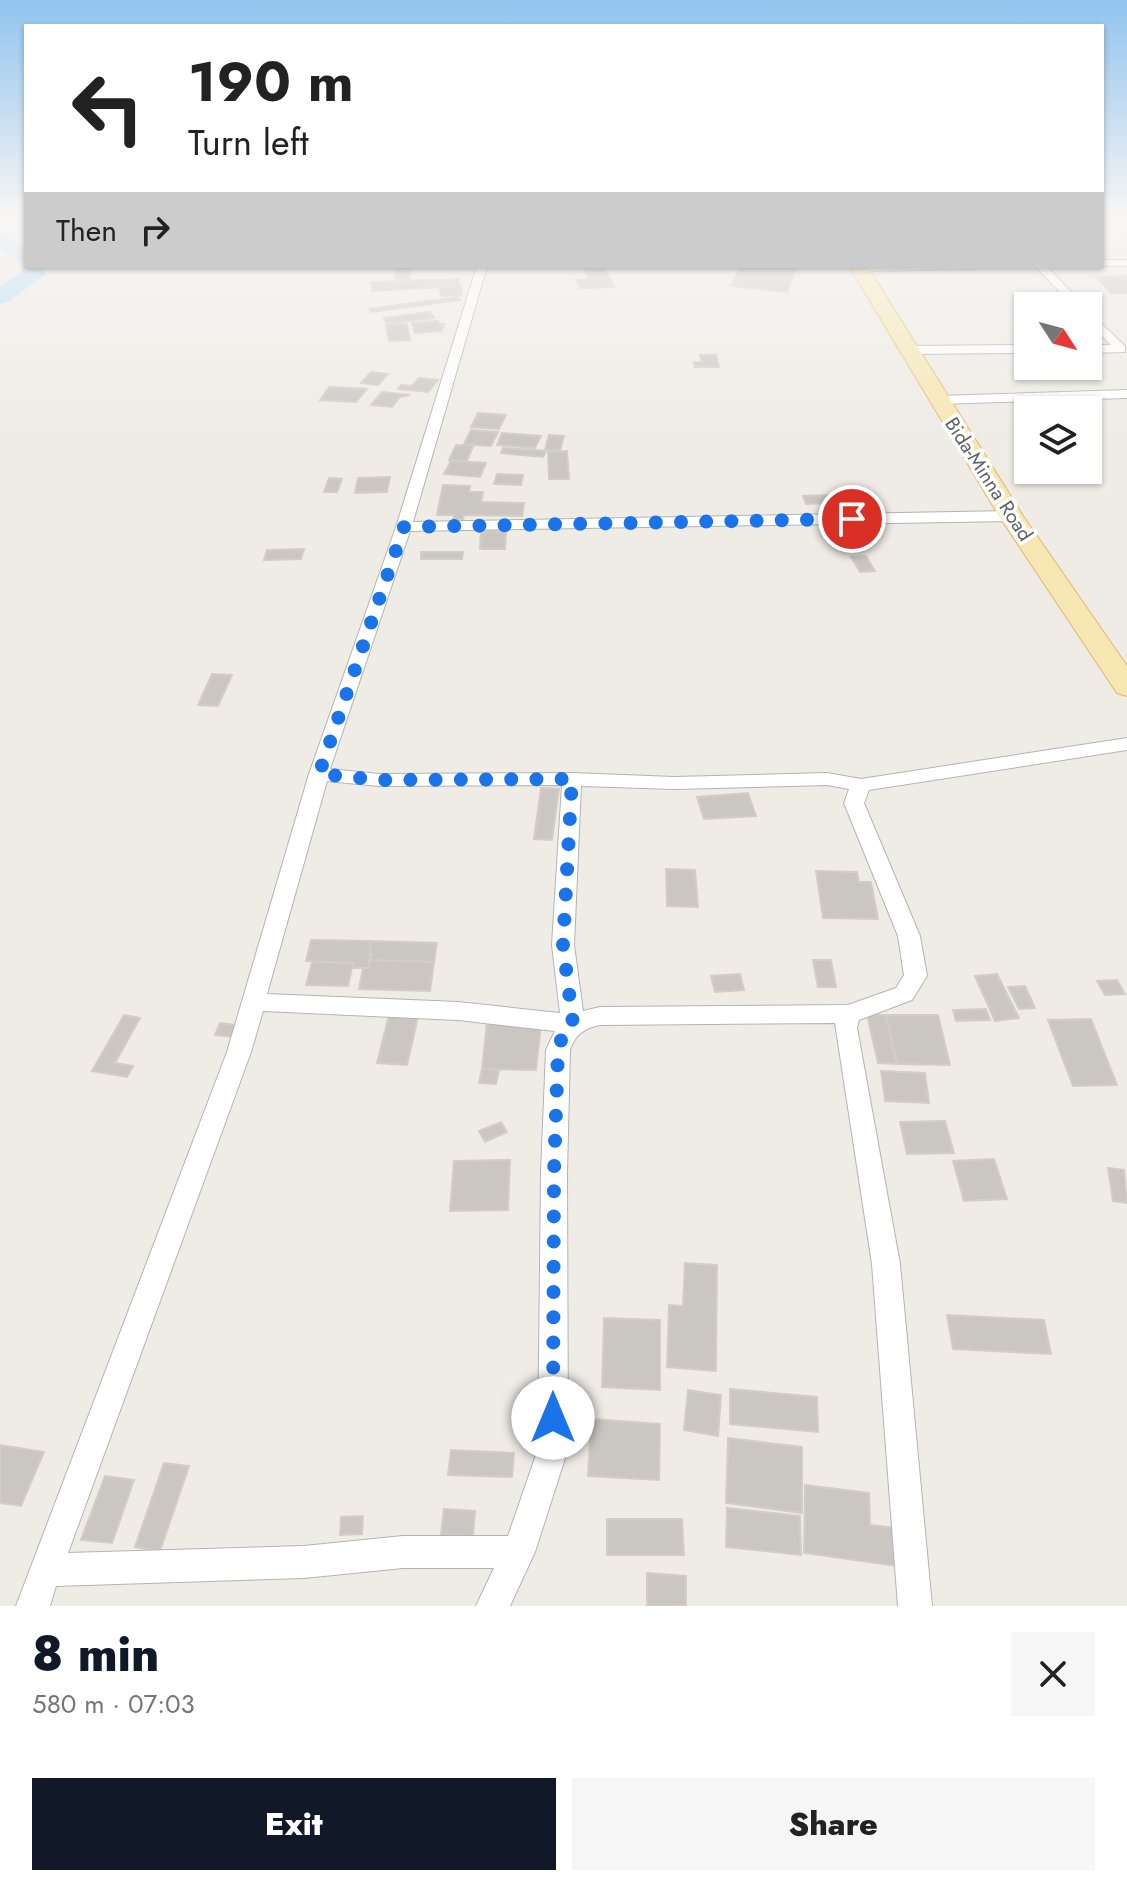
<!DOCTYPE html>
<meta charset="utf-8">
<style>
:root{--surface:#fff;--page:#f6f6f6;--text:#222;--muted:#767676;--accent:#111827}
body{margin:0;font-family:Jost,sans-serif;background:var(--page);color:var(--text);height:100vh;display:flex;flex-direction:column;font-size:30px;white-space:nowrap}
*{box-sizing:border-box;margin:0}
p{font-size:26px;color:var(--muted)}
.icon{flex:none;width:44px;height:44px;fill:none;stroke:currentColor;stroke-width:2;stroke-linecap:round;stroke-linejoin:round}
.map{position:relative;height:1606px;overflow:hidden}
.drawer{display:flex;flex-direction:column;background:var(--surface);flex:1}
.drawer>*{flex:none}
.guide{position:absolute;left:24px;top:24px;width:1080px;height:244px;border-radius:0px;box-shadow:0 2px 6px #0004;background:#fff;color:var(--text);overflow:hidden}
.needle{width:52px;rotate:126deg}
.fabs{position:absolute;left:1014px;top:292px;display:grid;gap:16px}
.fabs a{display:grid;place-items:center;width:88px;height:88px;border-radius:0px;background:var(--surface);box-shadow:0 2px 6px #0004;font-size:40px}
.pin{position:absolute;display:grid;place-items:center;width:68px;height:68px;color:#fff;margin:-34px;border:4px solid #fff;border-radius:50%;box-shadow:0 2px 8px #0007}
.me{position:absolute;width:88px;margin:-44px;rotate:0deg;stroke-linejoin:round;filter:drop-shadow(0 0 6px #0008)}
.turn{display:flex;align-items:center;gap:28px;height:168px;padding:0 32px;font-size:36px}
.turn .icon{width:104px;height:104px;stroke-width:2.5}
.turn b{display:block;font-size:56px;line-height:68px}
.then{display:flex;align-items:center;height:76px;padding:0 32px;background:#0003;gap:16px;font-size:30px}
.round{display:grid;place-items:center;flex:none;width:84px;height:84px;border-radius:0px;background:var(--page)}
.head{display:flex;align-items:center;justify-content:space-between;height:136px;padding:0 32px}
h1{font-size:48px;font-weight:800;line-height:60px;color:var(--accent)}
.action{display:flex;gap:16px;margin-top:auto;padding:16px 32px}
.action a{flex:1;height:92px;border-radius:0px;background:var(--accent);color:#fff;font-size:32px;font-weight:800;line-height:92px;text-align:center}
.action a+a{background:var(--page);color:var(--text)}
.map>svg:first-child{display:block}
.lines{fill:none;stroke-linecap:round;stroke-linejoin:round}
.river{fill:#aeddf7;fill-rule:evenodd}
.building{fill:#cac7c3;stroke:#d3cdc5;stroke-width:2}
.street-casing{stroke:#b1b4b7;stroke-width:2}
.primary-casing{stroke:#e4b86a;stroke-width:2}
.street{fill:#fff;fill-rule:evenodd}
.primary{fill:#f7e7b3;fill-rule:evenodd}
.route{stroke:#1a73e8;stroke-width:14;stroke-dasharray:0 25.2}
.labels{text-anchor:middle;stroke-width:7;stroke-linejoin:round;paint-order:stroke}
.far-street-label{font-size:20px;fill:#5e6265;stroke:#fff}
</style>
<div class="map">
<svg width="1127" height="1606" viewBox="0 0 1127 1606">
<rect width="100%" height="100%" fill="#efece6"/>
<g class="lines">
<path class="river" d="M 0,232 L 26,247 L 26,266 L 44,266 L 46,274 L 8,302 L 0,304 L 0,286 L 22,272 L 24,263 L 0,249 Z"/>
</g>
<path class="building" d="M 397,266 L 411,266 L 410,279 L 396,279 Z
M 741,266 L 797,266 L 787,292 L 731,286 Z
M 604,268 L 614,287 L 580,288 L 576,280 L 589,279 L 584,269 Z
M 1127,276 L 1127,293 L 1111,293 L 1096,277 Z
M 1127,276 L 1127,293 L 1111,293 L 1096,277 Z
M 458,279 L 460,286 L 372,291 L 371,282 Z
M 461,287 L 462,295 L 441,296 L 440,288 Z
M 457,297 L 460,300 L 372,312 L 369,309 Z
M 430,312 L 434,318 L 392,323 L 386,322 L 384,318 Z
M 438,321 L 439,324 L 444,324 L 442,331 L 415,333 L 412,323 Z
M 407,324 L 410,340 L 389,341 L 386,325 Z
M 700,355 L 716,355 L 719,367 L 695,367 L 694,362 L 702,362 Z
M 371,372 L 388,374 L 378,385 L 361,383 Z
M 419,378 L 438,380 L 428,392 L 398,389 L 401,385 L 412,386 Z
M 329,387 L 367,389 L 356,402 L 320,400 Z
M 382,392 L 410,395 L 400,397 L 392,407 L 371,405 Z
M 478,413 L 506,415 L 499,429 L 471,427 Z
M 471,430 L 498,432 L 491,446 L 464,444 Z
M 502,433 L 541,436 L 535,448 L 497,445 Z
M 549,435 L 564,436 L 560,450 L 545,450 Z
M 456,445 L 473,446 L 467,461 L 449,460 Z
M 503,448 L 546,451 L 543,457 L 501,453 Z
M 567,451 L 569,479 L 549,479 L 548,452 Z
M 451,461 L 486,463 L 480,477 L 444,474 Z
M 497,474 L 523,475 L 521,485 L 494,484 Z
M 390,477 L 387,492 L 355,493 L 358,478 Z
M 329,478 L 342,479 L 337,492 L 324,492 Z
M 443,485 L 470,486 L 469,492 L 483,492 L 481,502 L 524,503 L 522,516 L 464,515 L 463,520 L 453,520 L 454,515 L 437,515 Z
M 854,494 L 858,502 L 806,504 L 803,496 Z
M 837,530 L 856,530 L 863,545 L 843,546 Z
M 481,531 L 506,531 L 505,549 L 480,549 Z
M 304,549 L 301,559 L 264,560 L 267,550 Z
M 421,552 L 463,552 L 462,559 L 421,559 Z
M 866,556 L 875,571 L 860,572 L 851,557 Z
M 212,674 L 232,675 L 218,706 L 198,705 Z
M 541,788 L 559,789 L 552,840 L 534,839 Z
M 748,793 L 756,816 L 704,819 L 697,797 Z
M 666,869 L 695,870 L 698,907 L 667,906 Z
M 816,871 L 857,872 L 859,882 L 871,882 L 878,919 L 823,918 Z
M 311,940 L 371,941 L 369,968 L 352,968 L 353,963 L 306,961 Z
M 371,941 L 437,943 L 434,962 L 370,960 L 372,954 L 368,954 Z
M 370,960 L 434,962 L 430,991 L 359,989 L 363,968 L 369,968 Z
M 813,960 L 831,960 L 836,987 L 818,987 Z
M 312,962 L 353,963 L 348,986 L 306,985 Z
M 740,974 L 744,990 L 715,992 L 711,976 Z
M 997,974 L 1019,1018 L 995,1021 L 975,976 Z
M 1117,980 L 1125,994 L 1105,995 L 1097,981 Z
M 1025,986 L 1035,1008 L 1019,1009 L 1008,987 Z
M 986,1009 L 990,1020 L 956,1021 L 953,1010 Z
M 124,1015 L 140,1018 L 115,1063 L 133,1066 L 127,1077 L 92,1071 Z
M 389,1015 L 418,1017 L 407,1065 L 377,1063 Z
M 867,1015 L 886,1015 L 897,1064 L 878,1063 Z
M 886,1015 L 938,1015 L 950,1065 L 897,1064 Z
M 1091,1019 L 1117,1085 L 1073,1086 L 1048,1020 Z
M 487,1022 L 541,1025 L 536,1070 L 482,1069 Z
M 220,1023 L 237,1025 L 232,1037 L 215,1035 Z
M 482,1069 L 499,1070 L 496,1084 L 479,1083 Z
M 881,1071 L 925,1073 L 929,1103 L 885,1101 Z
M 945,1121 L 954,1153 L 907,1154 L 900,1122 Z
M 501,1122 L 507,1132 L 485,1142 L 479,1131 Z
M 994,1159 L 1007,1199 L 964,1201 L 953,1161 Z
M 510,1160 L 508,1210 L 450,1211 L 454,1161 Z
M 1108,1168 L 1124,1170 L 1127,1203 L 1113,1201 Z
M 685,1263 L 717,1265 L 716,1371 L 667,1367 L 669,1305 L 683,1306 Z
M 947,1315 L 1044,1320 L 1051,1354 L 953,1349 Z
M 604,1318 L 660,1320 L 660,1390 L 602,1387 Z
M 730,1389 L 817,1397 L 818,1432 L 730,1424 Z
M 688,1390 L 721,1395 L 718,1436 L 684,1430 Z
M 591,1419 L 660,1424 L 659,1480 L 588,1476 Z
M 728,1438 L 802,1447 L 802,1513 L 726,1503 Z
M 0,1445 L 44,1452 L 21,1506 L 0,1503 Z
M 451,1450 L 514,1453 L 512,1477 L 448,1475 Z
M 164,1463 L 189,1466 L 160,1551 L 135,1547 Z
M 105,1476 L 134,1480 L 112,1543 L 81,1540 Z
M 805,1485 L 869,1493 L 870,1525 L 896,1528 L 898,1566 L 804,1553 Z
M 727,1508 L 800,1516 L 801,1555 L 726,1547 Z
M 444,1509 L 475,1511 L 473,1536 L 441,1535 Z
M 363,1516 L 362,1534 L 340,1535 L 341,1517 Z
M 607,1519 L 682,1519 L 684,1555 L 607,1555 Z
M 647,1573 L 686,1576 L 686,1606 L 647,1606 Z"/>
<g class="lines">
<g class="street-casing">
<path id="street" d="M 1102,260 L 1127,260 L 1127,266 L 1101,266 Z
M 477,266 L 487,266 L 413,522 L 1011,511 L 1019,516 L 1011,521 L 410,531 L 330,769 L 379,774 L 572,773 L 674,777 L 827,773 L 861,779 L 1127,738 L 1127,750 L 869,790 L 864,803 L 920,936 L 927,976 L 912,1000 L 859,1020 L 857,1028 L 900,1264 L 932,1606 L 898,1606 L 872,1264 L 835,1023 L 600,1025 C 584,1028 575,1035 570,1050 L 567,1173 L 568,1449 L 535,1552 L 510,1606 L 476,1606 L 494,1568 L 403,1568 L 304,1578 L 56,1586 L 50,1606 L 16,1606 L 227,1052 L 309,774 L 396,527 ZM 327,781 L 379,786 L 562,785 L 552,945 L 560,1013 L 458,1002 L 267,994 ZM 827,785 L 849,789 L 844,803 L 898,936 L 904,975 L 896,988 L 848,1005 L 600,1007 L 583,1011 L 574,945 L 581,786 L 674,789 ZM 263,1011 L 458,1020 L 555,1031 L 546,1050 L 541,1173 L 538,1449 L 508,1536 L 403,1536 L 304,1546 L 68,1553 L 251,1052 Z
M 856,266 L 980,266 L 975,269 L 860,271 L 856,270 Z
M 1035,266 L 1046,266 L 1085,306 L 1073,306 Z
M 1088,311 L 1125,346 L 1125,352 L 1088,353 L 1088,345 L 1111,345 L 1088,322 Z
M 1028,345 L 1028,353 L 908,354 L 902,350 L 908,346 Z
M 1127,390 L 1127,398 L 938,404 L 931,400 L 938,396 Z"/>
</g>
<g class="primary-casing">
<path id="primary" d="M 849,266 L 867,266 L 1023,516 L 1127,666 L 1127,696 L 1117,693 L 999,516 Z"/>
</g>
<use href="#street" class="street"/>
<use href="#primary" class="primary"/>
</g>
<linearGradient id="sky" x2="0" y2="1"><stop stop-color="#91c4ee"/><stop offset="0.49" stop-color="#f8f6f4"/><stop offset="1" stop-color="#f8f6f4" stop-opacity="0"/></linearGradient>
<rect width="1127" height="442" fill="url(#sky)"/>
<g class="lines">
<path class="route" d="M 553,1418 L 554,1173 L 558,1050 L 563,1034 L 573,1024 L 563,945 L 572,779 L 379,780 L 319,774 L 404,527 L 852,519"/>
</g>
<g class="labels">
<g class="far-street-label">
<text transform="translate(989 479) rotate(57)" y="7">Bida-Minna Road</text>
</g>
</g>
</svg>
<div class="fabs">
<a><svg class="needle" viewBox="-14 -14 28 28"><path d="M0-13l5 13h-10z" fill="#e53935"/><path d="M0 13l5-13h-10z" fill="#767676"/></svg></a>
<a><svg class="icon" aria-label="layers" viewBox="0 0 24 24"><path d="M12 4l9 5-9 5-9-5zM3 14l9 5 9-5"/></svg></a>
</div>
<div class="pin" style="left:852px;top:519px;background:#d93025"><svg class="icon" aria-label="arrive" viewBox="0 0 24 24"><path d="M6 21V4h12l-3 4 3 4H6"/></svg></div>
<svg class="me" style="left:553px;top:1418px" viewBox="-20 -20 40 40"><circle r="19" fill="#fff"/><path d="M0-13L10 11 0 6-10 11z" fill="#1a73e8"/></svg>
<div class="guide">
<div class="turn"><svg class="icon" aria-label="left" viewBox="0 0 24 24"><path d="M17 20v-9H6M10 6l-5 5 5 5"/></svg><div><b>190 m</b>Turn left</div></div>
<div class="then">Then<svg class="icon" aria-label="right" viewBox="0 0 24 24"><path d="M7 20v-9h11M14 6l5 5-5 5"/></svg></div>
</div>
</div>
<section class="drawer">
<div class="head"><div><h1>8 min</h1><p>580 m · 07:03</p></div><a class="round"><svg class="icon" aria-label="close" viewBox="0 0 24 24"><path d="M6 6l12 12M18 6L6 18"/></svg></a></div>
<div class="action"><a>Exit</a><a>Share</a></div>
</section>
